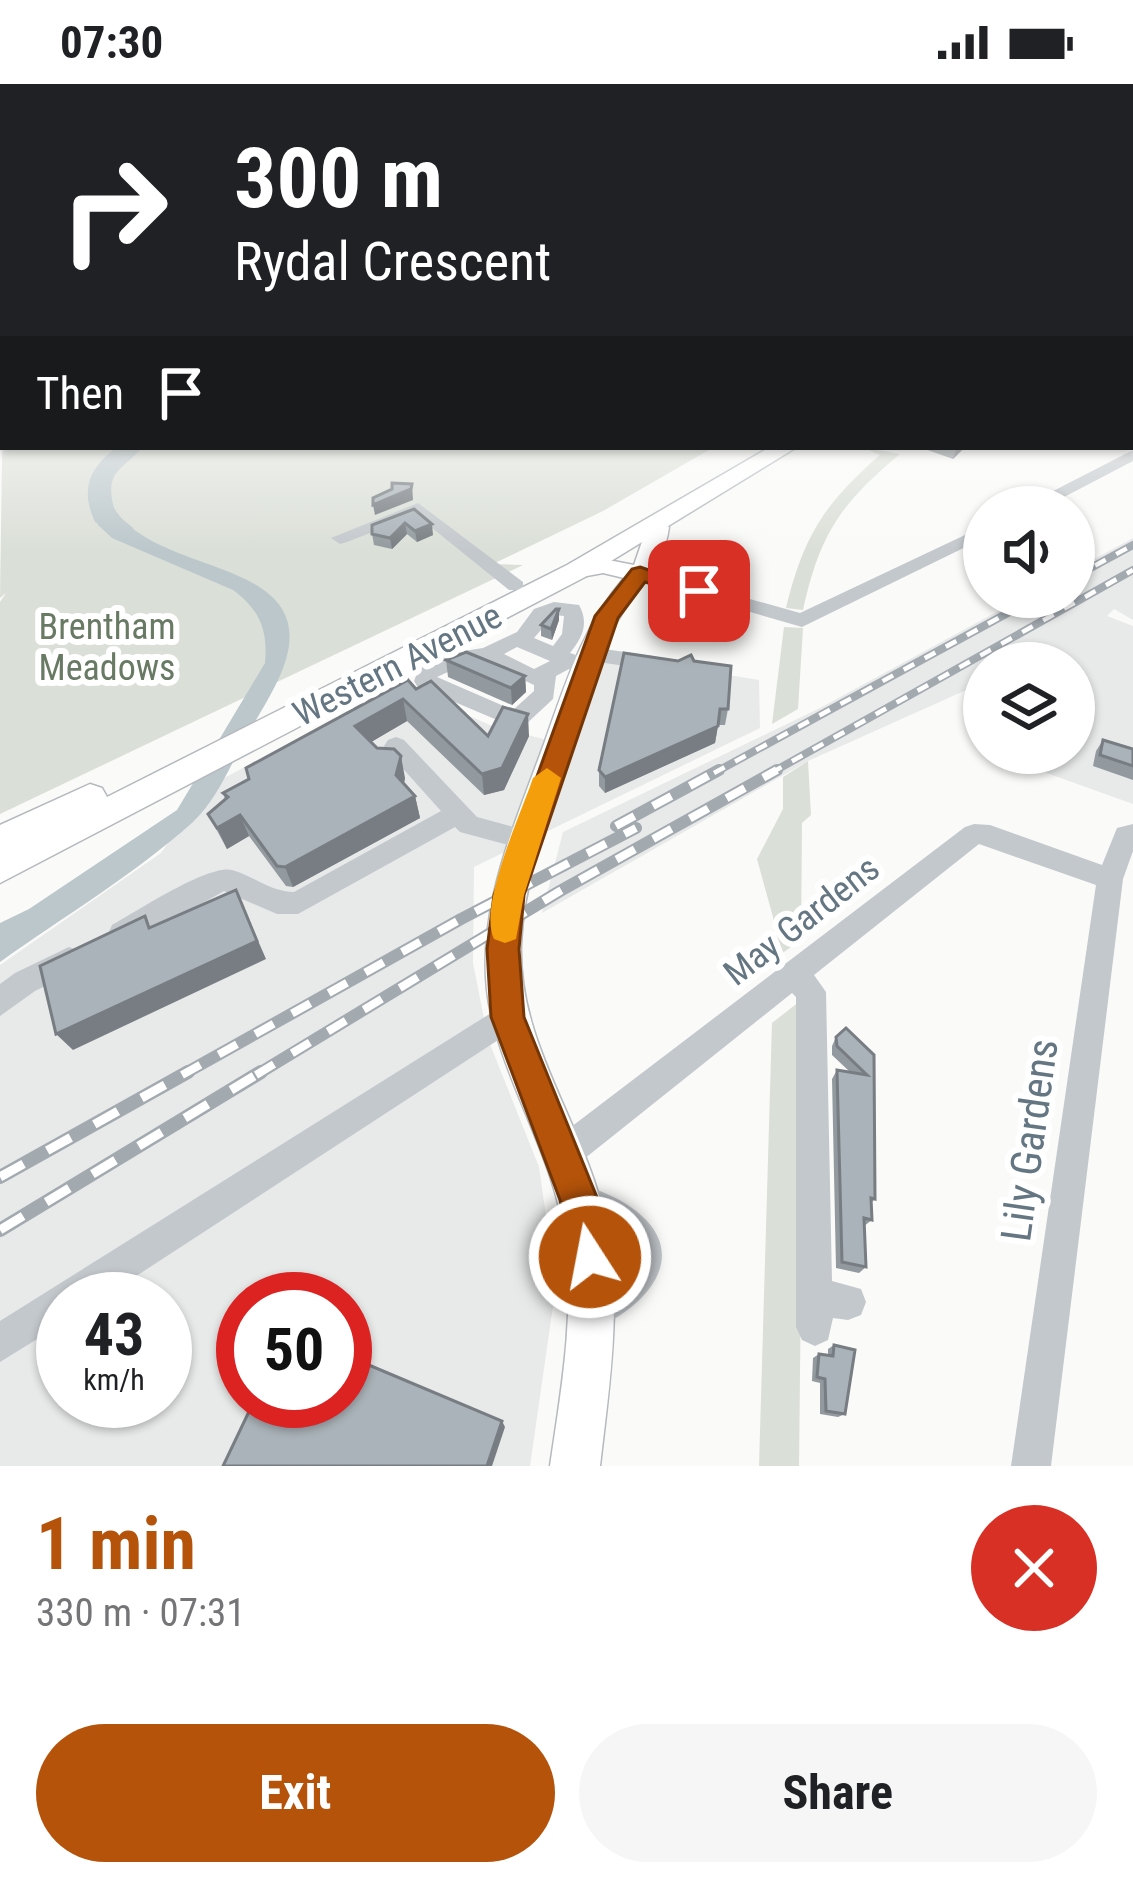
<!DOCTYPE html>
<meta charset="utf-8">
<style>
:root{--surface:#fff;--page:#f6f6f6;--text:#202124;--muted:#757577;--accent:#b45309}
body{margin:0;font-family:"Roboto Condensed",sans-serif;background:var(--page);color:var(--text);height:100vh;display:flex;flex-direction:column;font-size:45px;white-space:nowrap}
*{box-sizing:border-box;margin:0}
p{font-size:39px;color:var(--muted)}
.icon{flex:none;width:66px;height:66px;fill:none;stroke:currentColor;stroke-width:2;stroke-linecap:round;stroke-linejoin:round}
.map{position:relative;height:1382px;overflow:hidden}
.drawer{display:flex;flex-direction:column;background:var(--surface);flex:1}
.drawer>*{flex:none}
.guide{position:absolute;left:0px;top:0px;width:1134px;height:366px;box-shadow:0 3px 9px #0004;background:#202124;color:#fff;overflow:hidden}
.fabs{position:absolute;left:963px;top:402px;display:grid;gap:24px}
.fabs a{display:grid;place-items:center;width:132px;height:132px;border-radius:50%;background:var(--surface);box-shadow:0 3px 9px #0004;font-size:60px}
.speed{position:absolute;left:36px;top:1188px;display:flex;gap:24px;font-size:60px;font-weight:700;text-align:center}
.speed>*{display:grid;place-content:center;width:156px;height:156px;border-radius:50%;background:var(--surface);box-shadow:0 3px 9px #0004;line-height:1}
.speed small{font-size:30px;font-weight:400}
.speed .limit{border:18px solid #d22;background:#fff;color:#111}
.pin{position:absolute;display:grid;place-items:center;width:102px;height:102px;color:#fff;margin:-51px;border-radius:24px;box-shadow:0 6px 18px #0006}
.me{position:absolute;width:132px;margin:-66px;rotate:349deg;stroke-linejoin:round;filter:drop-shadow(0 0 9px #0008)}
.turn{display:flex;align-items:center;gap:42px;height:252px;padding:0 36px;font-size:54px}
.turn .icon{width:156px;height:156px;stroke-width:2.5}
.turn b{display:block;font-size:84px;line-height:102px}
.then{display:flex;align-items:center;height:114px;padding:0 36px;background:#0003;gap:24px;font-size:45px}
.round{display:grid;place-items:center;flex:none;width:126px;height:126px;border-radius:63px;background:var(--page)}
.head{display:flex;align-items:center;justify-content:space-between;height:204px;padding:0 36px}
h1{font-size:72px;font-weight:700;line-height:90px;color:var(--accent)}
.primary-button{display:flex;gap:24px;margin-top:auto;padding:24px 36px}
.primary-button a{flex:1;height:138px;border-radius:72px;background:var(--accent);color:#fff;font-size:48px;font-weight:700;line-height:138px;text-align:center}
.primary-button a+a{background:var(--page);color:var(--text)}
.status{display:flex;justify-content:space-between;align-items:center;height:84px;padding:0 60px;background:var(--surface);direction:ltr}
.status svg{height:33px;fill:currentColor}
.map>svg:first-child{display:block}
.built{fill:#e8e9e9;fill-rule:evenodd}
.green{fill:#dadfd7}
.water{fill:#bbc7cb}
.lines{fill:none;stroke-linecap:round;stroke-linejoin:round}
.river{fill:#bbc7cb;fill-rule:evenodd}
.major-casing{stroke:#b5babe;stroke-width:3}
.highway-casing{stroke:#b4b9bd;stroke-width:3}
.minor{fill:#c3c8cc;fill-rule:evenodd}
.major{fill:#fff;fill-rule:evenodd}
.highway{fill:#fff;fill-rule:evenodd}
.rail-far2-casing{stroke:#a2aab0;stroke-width:8}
.rail-far1-casing{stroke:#a2aab0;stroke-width:12}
.rail-casing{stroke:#a2aab0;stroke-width:14}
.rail-far2{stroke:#fff;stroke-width:4.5;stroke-dasharray:12;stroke-linecap:butt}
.rail-far1{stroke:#fff;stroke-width:8;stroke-dasharray:21;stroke-linecap:butt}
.rail{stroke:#fff;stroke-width:9;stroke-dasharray:27;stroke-linecap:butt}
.wall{fill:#929a9f}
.shaded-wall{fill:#777d82}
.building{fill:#aab3b9;stroke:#777d82;stroke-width:3}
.route{fill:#b45309;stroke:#753606;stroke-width:3}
.slow{fill:#f59e0b}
.labels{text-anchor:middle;stroke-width:12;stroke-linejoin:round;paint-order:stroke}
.park-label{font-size:36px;fill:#687a64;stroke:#fff}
.street-label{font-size:36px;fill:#657683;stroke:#fff}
.near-street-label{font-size:42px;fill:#657683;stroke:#fff}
</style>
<div class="status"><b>07:30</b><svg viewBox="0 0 49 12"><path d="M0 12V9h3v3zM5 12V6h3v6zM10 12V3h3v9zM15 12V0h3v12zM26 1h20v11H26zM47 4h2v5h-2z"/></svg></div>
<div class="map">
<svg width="1133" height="1382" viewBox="0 0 1133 1382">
<rect width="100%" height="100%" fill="#fafaf8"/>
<path class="built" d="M 1133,454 L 1133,536 L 1114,525 L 1107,532 L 1133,542 L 1133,720 L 991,669 L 1074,669 L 1074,579 L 984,579 L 984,598 L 808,677 L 542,829 L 563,748 L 820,624 L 1024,513 L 1074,513 L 1074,486 Z
M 592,568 L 759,596 L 760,644 L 474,783 L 473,879 L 488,955 L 539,1083 L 556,1201 L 530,1382 L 0,1382 L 0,881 L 161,769 L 207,703 L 400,601 L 492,642 L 559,659 ZM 63,1215 L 165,1215 L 165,1317 L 63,1317 ZM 243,1215 L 345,1215 L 345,1317 L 243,1317 Z"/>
<path class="green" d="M 3,307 L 3,363 L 714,363 L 603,427 L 493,480 L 523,481 L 0,730 L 0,518 L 6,509 L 0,514 Z
M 862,363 L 900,370 C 840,420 820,450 803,526 L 786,524 C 804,451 824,420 880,371 Z
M 784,543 L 803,544 L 798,625 L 772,640 Z
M 808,677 L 811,731 L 802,739 L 801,856 L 774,875 L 773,833 L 757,775 L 783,725 L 783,693 Z
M 804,914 L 799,1382 L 759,1382 L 772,939 Z"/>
<path class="water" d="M 108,409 C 121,462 206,474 249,497 C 326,536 275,602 246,653 C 230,682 217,715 193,738 C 135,790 63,833 0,878 L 0,839 L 29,825 L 177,726 L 265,579 C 268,546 260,526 233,506 L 112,454 L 98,441 L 88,414 Z"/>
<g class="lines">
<path class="river" d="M 117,363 L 143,363 C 118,390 104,387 115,429 L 133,444 L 121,451 L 95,438 C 80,405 89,384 117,363 Z"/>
<g class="major-casing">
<path id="major" d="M 658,436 L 669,443 C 664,486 631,508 613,545 C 596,581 586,620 574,657 C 552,722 524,790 521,860 C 518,955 577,1030 601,1119 C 625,1205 610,1295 600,1382 L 550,1382 C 561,1307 575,1231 565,1155 C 555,1076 509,1008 491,930 C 470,837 514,743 545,657 C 566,598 583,542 624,494 L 603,489 L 576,494 L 564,487 L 568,482 L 603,475 L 634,481 L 647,443 Z"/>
</g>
<g class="highway-casing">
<path id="highway" d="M 770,363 L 797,363 L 585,493 L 0,799 L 0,741 L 90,700 L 102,704 L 107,713 L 567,481 Z"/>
</g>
<path class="minor" d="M 1131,341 L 1133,342 L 1133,352 L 1131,351 Z
M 1133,366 L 1133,377 L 1045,423 L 1022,423 Z
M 418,419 L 523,498 L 523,506 L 509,506 L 416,431 L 347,458 L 340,460 L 331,454 Z
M 984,442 L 984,454 L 802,543 L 633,494 L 630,490 L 640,484 L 800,529 Z
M 554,518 L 579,521 C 589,539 583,553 570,569 L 582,573 L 583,565 L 590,563 L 653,572 L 664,579 L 653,586 L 591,577 L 596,583 L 593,588 L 585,590 L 569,585 L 556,592 L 553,615 L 524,642 L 516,644 L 417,602 L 414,597 L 419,584 L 451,569 L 483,564 L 517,548 L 534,525 ZM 554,531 L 564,532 L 562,550 L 553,562 L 534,554 ZM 517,563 L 550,577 L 534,585 L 504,570 ZM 485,578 L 534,601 L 534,607 L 513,626 L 437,593 L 463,581 Z
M 396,653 L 404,656 L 477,733 L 536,749 L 540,756 L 536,763 L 527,766 L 460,748 L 455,743 L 298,830 L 277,830 L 224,807 L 132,859 L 122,862 L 112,859 L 108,850 L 112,841 C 136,828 208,780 232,786 C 254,792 271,808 294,808 L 441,727 L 388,668 L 384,662 L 388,656 Z
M 974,740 L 990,741 L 1102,781 L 1117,744 L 1133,740 L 1133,767 L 1123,795 L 1051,1382 L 1011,1382 L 1096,801 L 979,760 L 814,891 L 826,908 L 832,1197 L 861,1205 L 866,1218 L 861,1231 L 848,1236 L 833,1234 L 828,1256 L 815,1262 L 802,1256 L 796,1243 L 796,913 L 792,909 L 574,1083 L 562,1087 L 550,1083 L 546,1071 L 550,1059 L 965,743 Z
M 69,863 L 79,867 L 83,876 L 79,885 L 35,907 L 0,932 L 0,900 L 15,889 Z
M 507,919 L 518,923 L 522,933 L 518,943 L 101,1215 L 63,1215 L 63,1239 L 0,1278 L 0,1237 Z
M 579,1099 C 597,1106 616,1112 632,1124 C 695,1169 647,1223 594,1245 L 581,1240 L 576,1227 C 587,1201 625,1201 626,1168 L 611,1150 L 567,1128 L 562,1116 L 567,1104 Z"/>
<use href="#major" class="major"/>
<use href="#highway" class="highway"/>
<g class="rail-far2-casing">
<path id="rail-far2" d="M 1074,493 L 1133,461
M 714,689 L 1037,513
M 771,689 L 1133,486"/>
</g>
<g class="rail-far1-casing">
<path id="rail-far1" d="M 616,742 L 719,686
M 182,991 L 461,835 L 636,744
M 256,991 L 560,807 L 777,686"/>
</g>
<g class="rail-casing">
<path id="rail" d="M 0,1093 L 188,988
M 0,1146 L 261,988"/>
</g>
<use href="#rail-far2" class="rail-far2"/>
<use href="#rail-far1" class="rail-far1"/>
<use href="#rail" class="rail"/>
</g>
<path class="wall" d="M 919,363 L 965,363 L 953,375 Z
M 414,425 L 433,451 L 417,458 L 407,450 L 392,465 L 374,461 L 372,450 Z
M 559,536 L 552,556 L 541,552 L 541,541 Z
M 624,569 L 728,625 L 725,641 L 718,641 L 715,659 L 605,709 L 599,702 L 599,686 Z
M 446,576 L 525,592 L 526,608 L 512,621 L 448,593 Z
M 416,605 L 488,652 L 529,652 L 504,706 L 484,711 L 407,637 L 371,658 L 405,694 L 404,700 L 415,712 L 420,734 L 293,803 L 286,802 L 249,752 L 227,765 L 208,730 L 225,715 L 223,709 Z
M 1103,656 L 1133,665 L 1133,696 L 1093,682 L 1096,667 Z
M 836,953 L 874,971 L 875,1115 L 871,1119 L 872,1136 L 864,1142 L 866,1183 L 859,1189 L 836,1184 L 832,995 L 837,986 L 850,988 L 832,971 L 832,962 Z
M 834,1261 L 845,1330 L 838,1333 L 820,1330 L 820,1299 L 812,1297 L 813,1274 L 819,1270 L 828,1271 L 828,1265 Z"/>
<path class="shaded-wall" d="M 957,363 L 965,363 L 953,375 Z
M 412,400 L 413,416 L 375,431 L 373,421 Z
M 405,439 L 407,450 L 392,465 L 390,454 Z
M 432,440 L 433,451 L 417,458 L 415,447 Z
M 559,525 L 559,536 L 552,556 L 551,545 Z
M 525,592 L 526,608 L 512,621 L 511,604 Z
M 403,615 L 407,637 L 361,664 L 355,642 Z
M 528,630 L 529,652 L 504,706 L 484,711 L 482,690 Z
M 718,642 L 715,659 L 605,709 L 605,693 Z
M 401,672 L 405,694 L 401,712 L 396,691 Z
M 415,712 L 420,734 L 293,803 L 285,783 Z
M 240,731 L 249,752 L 227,765 L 217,744 Z
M 236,806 L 266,875 L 73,966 L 56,950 Z
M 502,1337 L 505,1343 L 492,1382 L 487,1382 Z"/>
<path class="building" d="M 0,305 L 3,306 L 3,325 L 0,325 Z
M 392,399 L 412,400 L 411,405 L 373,421 L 373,414 L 392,405 Z
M 414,425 L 432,440 L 415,447 L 405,439 L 390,454 L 372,450 L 372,441 Z
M 556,525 L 559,525 L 551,545 L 541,541 Z
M 466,568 L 525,592 L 511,604 L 446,576 Z
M 624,569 L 678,577 L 691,571 L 694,577 L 731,582 L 728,625 L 720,625 L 718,642 L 605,693 L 599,686 Z
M 408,596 L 416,605 L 431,597 L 488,652 L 503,623 L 528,630 L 502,684 L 482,690 L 403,615 L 355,642 L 377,664 L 394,665 L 401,672 L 396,691 L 415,712 L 285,783 L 277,782 L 240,731 L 217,744 L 208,730 L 228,713 L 223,709 L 249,695 L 246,684 Z
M 1103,656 L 1133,665 L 1133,682 L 1100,671 Z
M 236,806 L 257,857 L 56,950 L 40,882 L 145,832 L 149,844 Z
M 846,944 L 874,971 L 875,1115 L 871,1114 L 872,1136 L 864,1134 L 866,1183 L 842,1178 L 837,986 L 867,991 L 837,962 L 836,953 Z
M 834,1261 L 855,1266 L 845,1330 L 826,1327 L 825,1295 L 817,1293 L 819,1270 L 833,1272 Z
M 345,1271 L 502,1337 L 487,1382 L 223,1382 L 254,1317 L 345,1317 Z"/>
<linearGradient id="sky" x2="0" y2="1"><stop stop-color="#96bcdc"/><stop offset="0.59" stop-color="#fdfdfc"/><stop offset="1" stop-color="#fdfdfc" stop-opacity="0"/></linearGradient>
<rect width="1133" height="468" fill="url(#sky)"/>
<path class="route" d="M 640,483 L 710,507 L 699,514 L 645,498 L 618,534 L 524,811 L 519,865 L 524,933 L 598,1116 L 610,1173 L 604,1187 L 590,1193 L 576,1187 L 560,1116 L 491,933 L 487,865 L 494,811 L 595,532 L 632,485 Z"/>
<path class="slow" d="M 547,684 L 561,694 L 524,811 L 516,855 L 505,859 L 494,855 C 478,822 521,730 533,694 Z"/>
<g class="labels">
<g class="park-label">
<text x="107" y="555">Brentham<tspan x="107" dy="41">Meadows</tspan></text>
</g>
<g class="street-label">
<text transform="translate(397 580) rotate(-27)" y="13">Western Avenue</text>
<text transform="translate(801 836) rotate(-38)" y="13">May Gardens</text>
</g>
<g class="near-street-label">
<text transform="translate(1029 1056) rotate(-82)" y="15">Lily Gardens</text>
</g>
</g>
</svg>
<div class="fabs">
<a><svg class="icon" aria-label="sound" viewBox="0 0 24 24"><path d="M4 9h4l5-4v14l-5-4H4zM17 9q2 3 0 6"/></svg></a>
<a><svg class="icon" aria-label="layers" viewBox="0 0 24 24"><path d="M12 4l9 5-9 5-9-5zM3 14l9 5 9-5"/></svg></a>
</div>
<div class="speed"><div>43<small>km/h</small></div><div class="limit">50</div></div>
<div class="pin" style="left:699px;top:507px;background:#d93025"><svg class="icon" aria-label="arrive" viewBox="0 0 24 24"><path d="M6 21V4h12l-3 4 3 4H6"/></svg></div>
<svg class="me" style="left:590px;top:1173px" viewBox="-20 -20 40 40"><circle r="17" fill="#b45309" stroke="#fff" stroke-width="3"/><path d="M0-11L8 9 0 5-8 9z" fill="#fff"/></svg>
<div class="guide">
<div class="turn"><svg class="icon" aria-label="right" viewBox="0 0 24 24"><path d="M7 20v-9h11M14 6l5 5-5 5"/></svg><div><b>300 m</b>Rydal Crescent</div></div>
<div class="then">Then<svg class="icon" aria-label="arrive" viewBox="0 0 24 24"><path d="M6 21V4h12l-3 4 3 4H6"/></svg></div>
</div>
</div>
<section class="drawer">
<div class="head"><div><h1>1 min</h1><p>330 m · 07:31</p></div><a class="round" style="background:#d93025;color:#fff"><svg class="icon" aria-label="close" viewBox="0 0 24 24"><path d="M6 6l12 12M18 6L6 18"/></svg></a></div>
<div class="primary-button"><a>Exit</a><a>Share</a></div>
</section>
